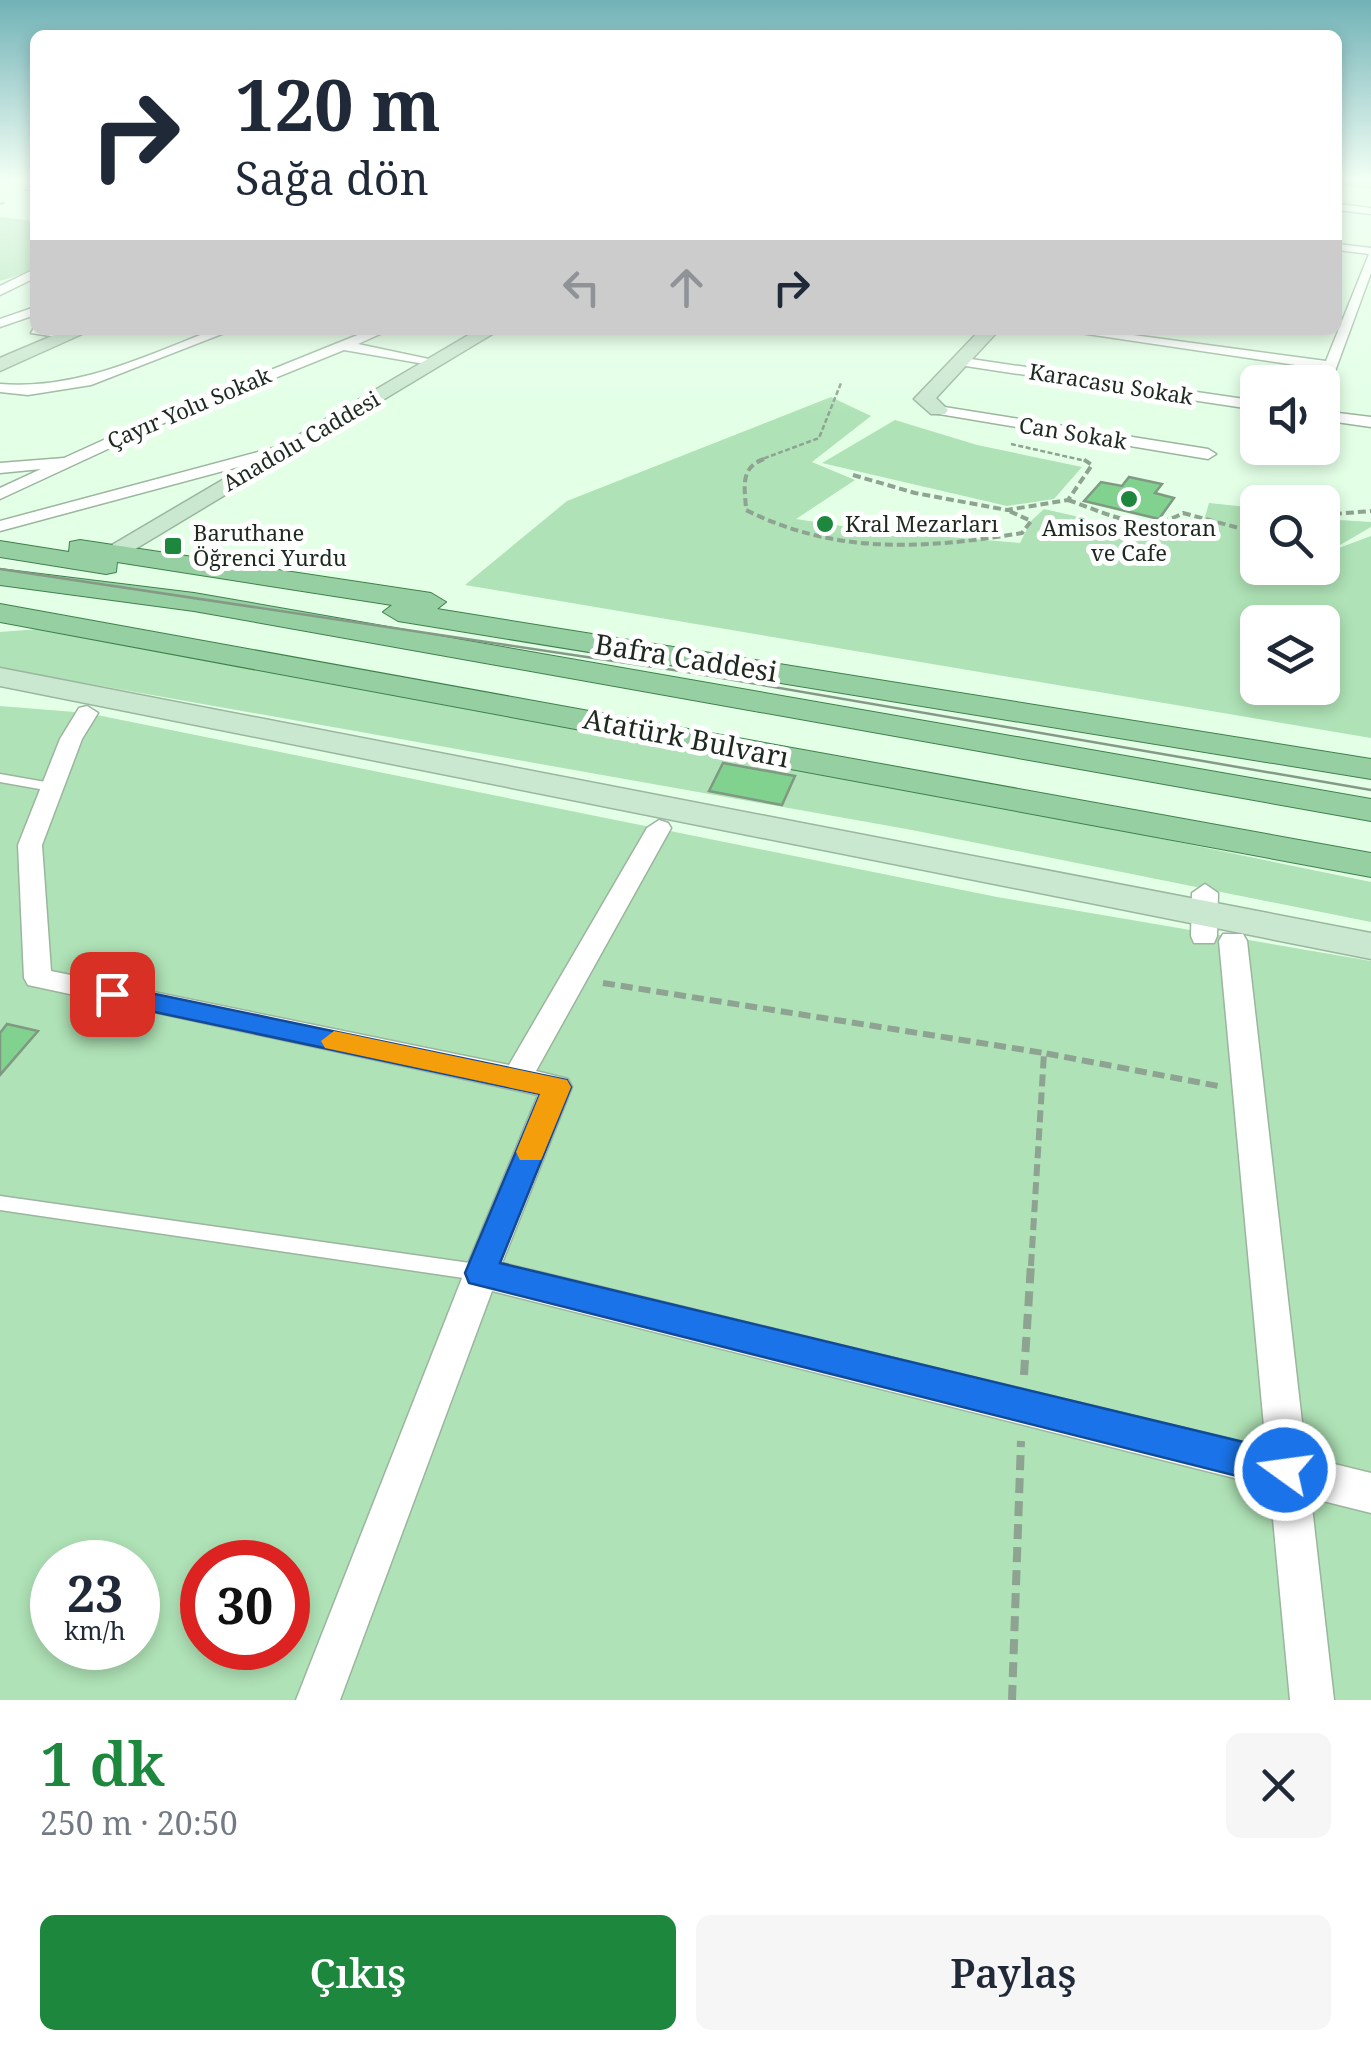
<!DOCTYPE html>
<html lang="tr">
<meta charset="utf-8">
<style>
:root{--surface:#fff;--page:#f6f6f7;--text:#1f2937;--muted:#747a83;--accent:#1d873d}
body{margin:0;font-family:"Noto Serif",serif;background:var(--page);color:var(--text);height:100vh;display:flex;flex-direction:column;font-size:38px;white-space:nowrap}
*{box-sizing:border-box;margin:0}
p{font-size:32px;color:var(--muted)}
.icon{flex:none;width:55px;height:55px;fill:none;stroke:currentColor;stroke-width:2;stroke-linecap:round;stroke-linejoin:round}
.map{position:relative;height:1700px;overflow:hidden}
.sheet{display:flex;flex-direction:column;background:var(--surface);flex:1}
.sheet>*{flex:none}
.banner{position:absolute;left:30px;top:30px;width:1312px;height:305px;border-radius:15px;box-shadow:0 5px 15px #0003;background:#fff;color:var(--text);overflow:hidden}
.fabs{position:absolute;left:1240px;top:365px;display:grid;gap:20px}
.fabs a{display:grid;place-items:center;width:100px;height:100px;border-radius:15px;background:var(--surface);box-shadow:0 5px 15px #0003;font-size:50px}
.speed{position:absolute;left:30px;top:1540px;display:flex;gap:20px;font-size:50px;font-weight:700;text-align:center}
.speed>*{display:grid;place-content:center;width:130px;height:130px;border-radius:50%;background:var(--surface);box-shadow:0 5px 15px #0003;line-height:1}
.speed small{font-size:25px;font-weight:400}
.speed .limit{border:15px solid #d22;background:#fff;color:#111}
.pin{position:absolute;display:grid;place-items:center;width:85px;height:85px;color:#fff;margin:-42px;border-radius:20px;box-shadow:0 5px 15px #0006}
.me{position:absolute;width:110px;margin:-55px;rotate:284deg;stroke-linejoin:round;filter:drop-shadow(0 0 8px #0008)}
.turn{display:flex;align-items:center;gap:35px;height:210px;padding:0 40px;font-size:45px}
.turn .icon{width:130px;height:130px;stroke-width:2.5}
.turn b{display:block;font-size:70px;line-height:85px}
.lanes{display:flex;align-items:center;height:95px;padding:0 40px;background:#0003;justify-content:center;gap:50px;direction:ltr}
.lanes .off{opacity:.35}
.round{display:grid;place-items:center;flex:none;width:105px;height:105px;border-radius:15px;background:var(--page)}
.overview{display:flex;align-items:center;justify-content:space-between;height:170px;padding:0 40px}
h1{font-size:60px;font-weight:600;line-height:75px;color:var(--accent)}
.primary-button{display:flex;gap:20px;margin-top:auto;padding:20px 40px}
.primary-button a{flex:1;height:115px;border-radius:15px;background:var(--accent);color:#fff;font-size:40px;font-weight:600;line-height:115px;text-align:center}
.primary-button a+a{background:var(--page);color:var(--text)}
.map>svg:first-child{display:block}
.green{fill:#afe2b6;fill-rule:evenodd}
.building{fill:#81d28f;stroke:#7f9982;stroke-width:2.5}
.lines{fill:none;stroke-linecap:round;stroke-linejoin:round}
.lane-casing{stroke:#9bb59e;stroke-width:3}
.street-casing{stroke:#9bb59e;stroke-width:3}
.secondary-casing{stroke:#9bb59e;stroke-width:3}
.primary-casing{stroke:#3e804c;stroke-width:2}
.path-far3{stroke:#8ea391;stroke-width:2.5;stroke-dasharray:5 2.5;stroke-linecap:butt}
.path-far2{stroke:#8ea391;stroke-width:4;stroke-dasharray:8 4;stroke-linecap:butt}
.path-far1{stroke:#8ea391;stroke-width:6;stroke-dasharray:12 6;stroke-linecap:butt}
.path{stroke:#8ea391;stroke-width:8;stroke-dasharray:15 8;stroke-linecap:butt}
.lane{fill:#fff;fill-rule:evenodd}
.street{fill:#fff;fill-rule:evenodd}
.secondary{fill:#cae7d0;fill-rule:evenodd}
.primary{fill:#96cfa2;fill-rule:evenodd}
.tram{stroke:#859987;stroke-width:2.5}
.route{fill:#1a73e8;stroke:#114b97;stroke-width:2.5}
.slow{fill:#f59e0b}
.poi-dot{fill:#1d873d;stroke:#fff;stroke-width:4}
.labels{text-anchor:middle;stroke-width:10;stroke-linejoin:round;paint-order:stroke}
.far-street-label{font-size:22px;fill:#1e2920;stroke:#fff}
.far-poi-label{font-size:22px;fill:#1e2920;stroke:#fff;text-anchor:start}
.street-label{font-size:28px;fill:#1e2920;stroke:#fff}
</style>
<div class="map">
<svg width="1371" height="1700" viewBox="0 0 1371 1700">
<rect width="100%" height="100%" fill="#e3ffe6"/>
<path class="green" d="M 0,217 L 35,221 L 35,270 L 0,281 Z
M 831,397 L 871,416 L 812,462 L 855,480 L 796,519 L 875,531 L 1020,543 L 1031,521 L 1044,509 L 1158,535 L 1201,531 L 1209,503 L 1257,508 L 1258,568 L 1322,568 L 1323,519 L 1371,522 L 1371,527 L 1328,552 L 1371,536 L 1371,738 L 465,585 L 567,501 ZM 1322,622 L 1322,688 L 1258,688 L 1258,622 Z
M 895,420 L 977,445 L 1082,467 L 1054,499 L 1007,506 L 822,463 Z
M 39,629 L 475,697 L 1371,882 L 1371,922 L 912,830 L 0,668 L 0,632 Z
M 0,706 L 87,713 L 997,897 L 1371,961 L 1371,1700 L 0,1700 ZM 52,1562 L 138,1562 L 138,1648 L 52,1648 ZM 202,1562 L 288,1562 L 288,1648 L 202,1648 Z"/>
<path class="building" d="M 1129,477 L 1162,484 L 1155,493 L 1174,498 L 1159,519 L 1084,501 L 1101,482 L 1122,486 Z
M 723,763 L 795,776 L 782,805 L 709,791 Z
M 7,1024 L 38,1031 L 0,1075 L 0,1033 Z"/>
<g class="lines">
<g class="lane-casing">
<path id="lane" d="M 0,774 L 51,783 L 57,787 L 51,791 L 0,782 Z
M 0,1196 L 477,1264 L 483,1267 L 486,1272 L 483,1277 L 477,1280 L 0,1210 Z"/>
</g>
<g class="street-casing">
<path id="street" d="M 35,184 L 35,191 L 25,189 Z
M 1338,204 L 1371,208 L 1371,214 L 1338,210 Z
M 1338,244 L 1371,248 L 1371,273 L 1327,393 L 1322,394 L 1322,382 L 1318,382 L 1323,369 L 1060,330 L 1096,330 L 1326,361 L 1369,254 L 1338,250 Z
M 35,269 L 35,278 L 0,295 L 0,286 Z
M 35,307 L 35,315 L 0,327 L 0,319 Z
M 35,326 L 35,330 L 63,330 L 77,335 L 70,339 L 31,333 Z
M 213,330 L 232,330 L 91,385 L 28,395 L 0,392 L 0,384 C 77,390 143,357 213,330 Z
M 370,330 L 389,330 L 358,344 L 443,362 L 436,366 L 344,350 L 164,423 L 0,499 L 0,488 L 41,469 L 0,473 L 0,463 L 64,458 L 154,417 Z
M 964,358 L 1258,401 L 1258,410 L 959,365 L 959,359 Z
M 938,406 L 1208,449 L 1216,454 L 1208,459 L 933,413 L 931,410 Z
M 1322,411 L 1371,417 L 1371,427 L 1322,420 Z
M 288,444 L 294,446 L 294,452 L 0,531 L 0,521 Z
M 87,706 L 98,713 L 82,739 L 42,845 L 51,971 L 509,1065 L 647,828 L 659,820 L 668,823 L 671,828 L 536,1071 L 568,1079 L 572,1087 L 502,1263 L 1266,1448 L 1219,941 L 1223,934 L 1243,934 L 1247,941 L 1306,1457 L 1371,1473 L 1371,1513 L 1311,1498 L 1334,1700 L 1290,1700 L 1270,1487 L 492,1291 L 340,1700 L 296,1700 L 464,1273 L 538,1095 L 28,985 L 24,978 L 18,845 L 60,739 L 79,708 Z
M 1205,884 L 1218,893 L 1217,936 L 1214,943 L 1194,943 L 1191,936 L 1192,893 Z"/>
</g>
<g class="secondary-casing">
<path id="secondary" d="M 1338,178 L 1371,179 L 1371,187 L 1338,184 Z
M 66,330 L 91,330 L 0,371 L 0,358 Z
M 477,330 L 499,330 L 122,557 L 113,560 L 100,552 Z
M 980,330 L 999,330 L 936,398 L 948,410 L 945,414 L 931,414 L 914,399 Z
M 0,668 L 1371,933 L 1371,959 L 0,686 Z"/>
</g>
<g class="primary-casing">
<path id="primary" d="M 80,540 L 431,593 L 446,602 L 437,609 L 1371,759 L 1371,779 L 398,621 L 383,612 L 392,605 L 117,562 L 116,572 L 106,574 L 0,557 L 0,541 L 69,552 L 70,542 Z
M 0,569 L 194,593 L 1371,799 L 1371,821 L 194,611 L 0,585 Z
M 0,604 L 1371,853 L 1371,877 L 0,622 Z"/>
</g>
<path class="path-far3" d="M 0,204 L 6,202
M 1011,444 L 1086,461
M 757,461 L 819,438 L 841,383"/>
<path class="path-far2" d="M 764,459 C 739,468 745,488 746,510 C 836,555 925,549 1022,533 L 1031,521 L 1007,510
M 853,475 L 915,493 L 1007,510 L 1068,500 L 1092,465 L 1083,459
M 1068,500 C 1107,513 1144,535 1183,513 L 1250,531 L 1258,527
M 1322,515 L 1371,511"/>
<path class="path-far1" d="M 603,983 L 1044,1053
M 1031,1266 L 1044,1053 L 1218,1086"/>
<path class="path" d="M 1024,1375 L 1031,1264
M 1012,1700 L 1021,1441"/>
<use href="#lane" class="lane"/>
<use href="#street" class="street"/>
<use href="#secondary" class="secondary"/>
<use href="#primary" class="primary"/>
<path class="tram" d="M 0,569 L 687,672 L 1371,790"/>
</g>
<linearGradient id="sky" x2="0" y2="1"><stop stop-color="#71b2b7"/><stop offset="0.43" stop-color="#f2fff4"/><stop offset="1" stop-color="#f2fff4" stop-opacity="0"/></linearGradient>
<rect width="1371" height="416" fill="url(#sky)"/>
<path class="route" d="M 112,985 L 567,1080 L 571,1087 L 500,1263 L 1285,1452 L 1297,1457 L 1303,1470 L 1297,1482 L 1285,1488 L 469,1283 L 465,1273 L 540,1094 L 103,1001 L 99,994 Z"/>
<path class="slow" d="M 334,1031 L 567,1080 L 571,1087 L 541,1160 L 520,1160 L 516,1152 L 540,1094 L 325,1048 L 321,1041 Z"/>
<g class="poi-dot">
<circle cx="1129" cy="499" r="10"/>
<circle cx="825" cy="524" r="10"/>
<rect x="163" y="536" width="20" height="20" rx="5"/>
</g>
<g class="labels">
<g class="far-street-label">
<text transform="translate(1111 384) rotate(9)" y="8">Karacasu Sokak</text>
<text transform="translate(189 408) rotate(-23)" y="8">Çayır Yolu Sokak</text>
<text transform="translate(1073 433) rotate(9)" y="8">Can Sokak</text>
<text transform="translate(301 441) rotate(-30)" y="8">Anadolu Caddesi</text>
</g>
<g class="far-poi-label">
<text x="845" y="532">Kral Mezarları</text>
<text x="1129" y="536" text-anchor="middle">Amisos Restoran<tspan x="1129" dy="25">ve Cafe</tspan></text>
<text x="193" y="541">Baruthane<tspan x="193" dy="25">Öğrenci Yurdu</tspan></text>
</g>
<g class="street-label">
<text transform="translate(686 658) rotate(9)" y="10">Bafra Caddesi</text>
<text transform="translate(686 738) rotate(11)" y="10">Atatürk Bulvarı</text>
</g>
</g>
</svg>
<div class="fabs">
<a><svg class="icon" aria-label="sound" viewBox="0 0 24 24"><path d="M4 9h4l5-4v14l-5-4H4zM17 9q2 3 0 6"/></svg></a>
<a><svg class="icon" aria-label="search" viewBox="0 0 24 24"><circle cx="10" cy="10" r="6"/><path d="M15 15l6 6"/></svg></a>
<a><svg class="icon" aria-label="layers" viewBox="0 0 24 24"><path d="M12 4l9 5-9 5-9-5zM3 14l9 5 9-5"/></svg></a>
</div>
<div class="speed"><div>23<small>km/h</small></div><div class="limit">30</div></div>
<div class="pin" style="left:112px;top:994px;background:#d93025"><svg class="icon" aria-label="arrive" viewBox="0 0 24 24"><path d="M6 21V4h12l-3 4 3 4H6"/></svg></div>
<svg class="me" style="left:1285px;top:1470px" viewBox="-20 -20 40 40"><circle r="17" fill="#1a73e8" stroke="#fff" stroke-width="3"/><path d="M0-11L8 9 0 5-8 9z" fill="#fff"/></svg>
<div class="banner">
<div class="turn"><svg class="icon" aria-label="right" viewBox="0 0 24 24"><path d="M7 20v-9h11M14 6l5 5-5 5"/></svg><div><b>120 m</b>Sağa dön</div></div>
<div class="lanes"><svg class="icon off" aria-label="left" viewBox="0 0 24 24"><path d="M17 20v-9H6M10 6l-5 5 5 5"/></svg><svg class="icon off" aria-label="ahead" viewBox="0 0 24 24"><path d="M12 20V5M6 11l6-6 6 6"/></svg><svg class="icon" aria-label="right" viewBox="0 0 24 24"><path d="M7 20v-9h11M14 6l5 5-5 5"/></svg></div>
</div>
</div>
<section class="sheet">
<div class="overview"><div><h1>1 dk</h1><p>250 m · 20:50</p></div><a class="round"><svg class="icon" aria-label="close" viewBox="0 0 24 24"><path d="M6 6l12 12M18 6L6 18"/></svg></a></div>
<div class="primary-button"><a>Çıkış</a><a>Paylaş</a></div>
</section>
